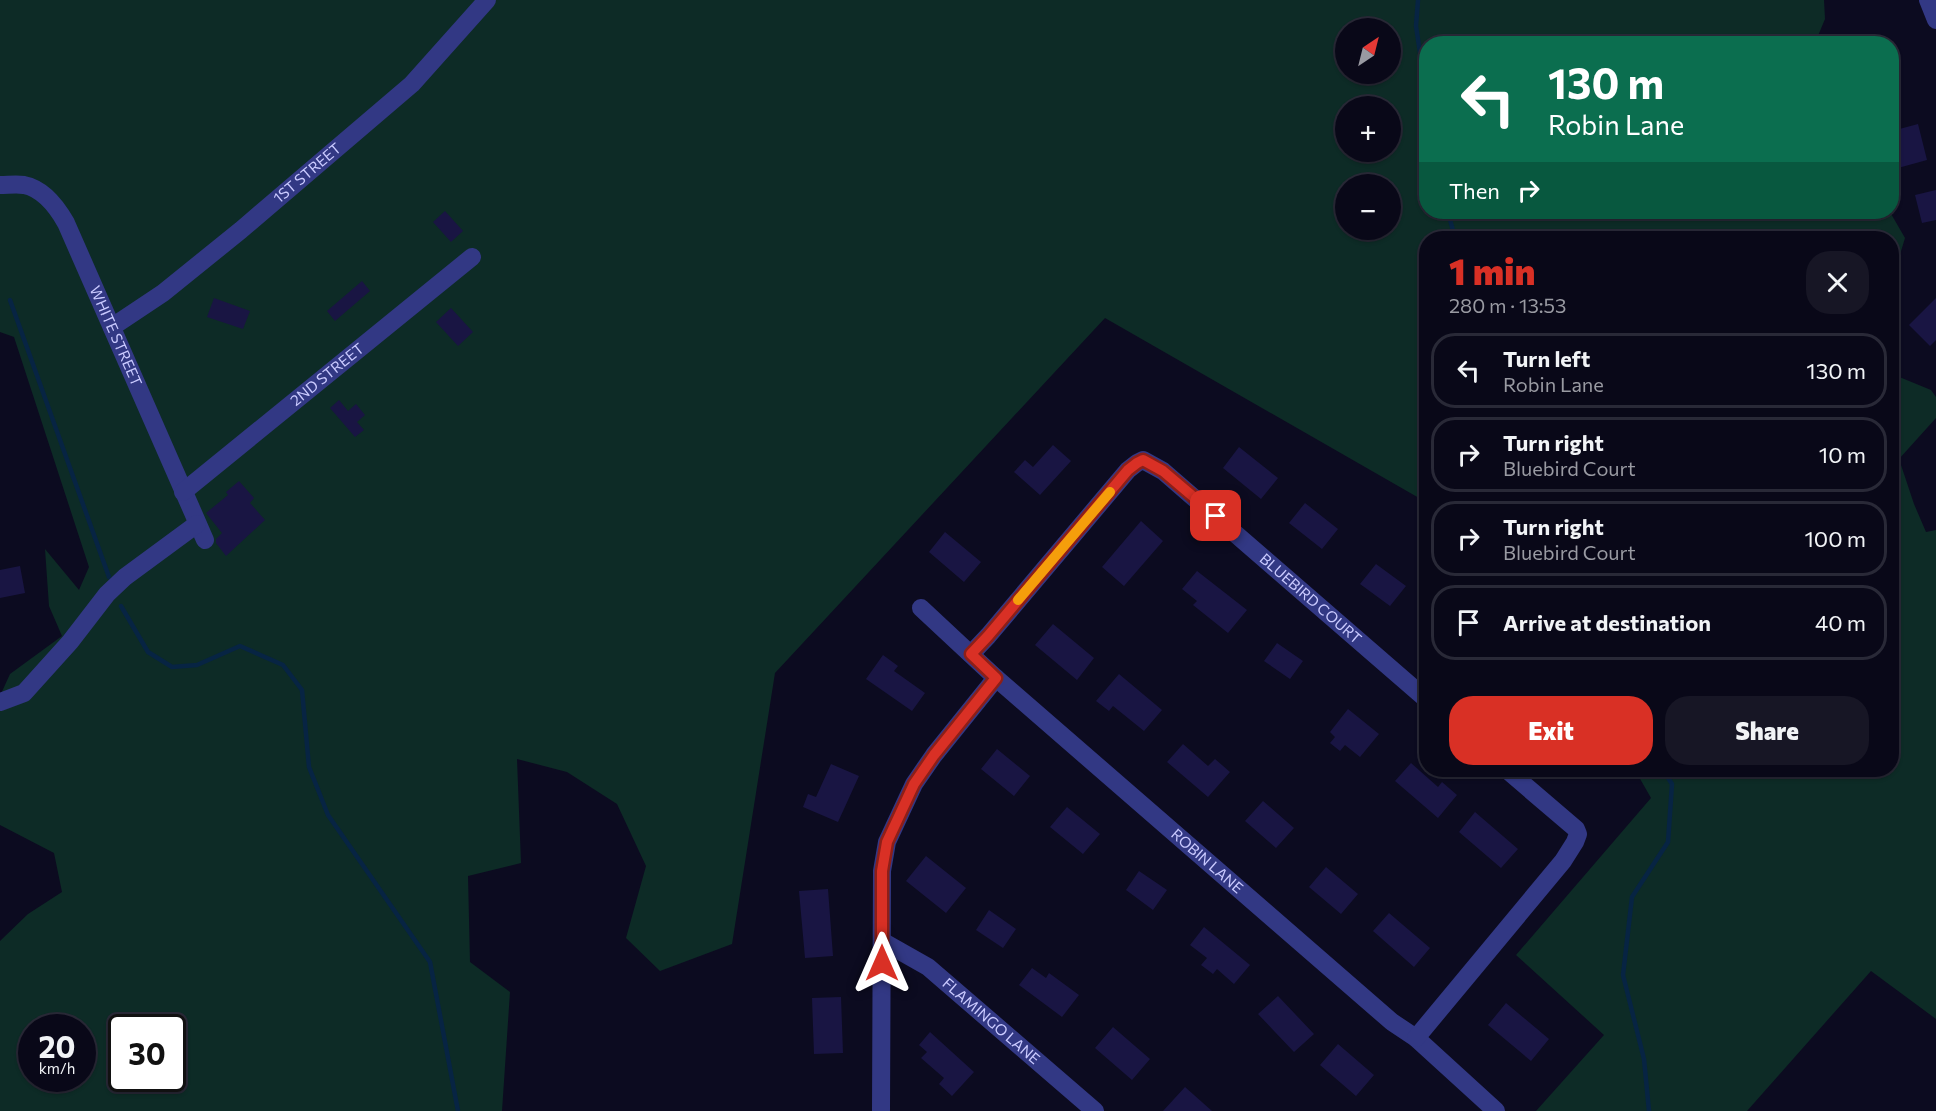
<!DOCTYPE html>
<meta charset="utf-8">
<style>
:root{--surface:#090818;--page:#171625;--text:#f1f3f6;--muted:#999aa2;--line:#292937;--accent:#d93025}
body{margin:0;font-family:Commissioner,sans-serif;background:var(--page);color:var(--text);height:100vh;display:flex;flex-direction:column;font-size:22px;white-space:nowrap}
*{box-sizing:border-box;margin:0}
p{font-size:20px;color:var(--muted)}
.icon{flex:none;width:33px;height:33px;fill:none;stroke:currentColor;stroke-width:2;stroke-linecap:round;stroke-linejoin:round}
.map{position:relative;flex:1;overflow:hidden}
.drawer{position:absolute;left:1419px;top:231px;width:480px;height:546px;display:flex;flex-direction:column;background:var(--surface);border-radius:24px;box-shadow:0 2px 4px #0004,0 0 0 2px var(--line)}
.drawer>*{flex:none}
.guide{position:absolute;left:1419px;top:36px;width:480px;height:183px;border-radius:24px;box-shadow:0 2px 4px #0004,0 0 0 2px var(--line);background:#0b6e4f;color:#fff;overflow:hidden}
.needle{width:39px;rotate:35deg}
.fabs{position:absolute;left:1335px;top:18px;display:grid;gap:12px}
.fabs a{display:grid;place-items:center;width:66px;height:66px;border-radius:50%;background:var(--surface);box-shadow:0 2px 4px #0004,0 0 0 2px var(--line);font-size:30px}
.speed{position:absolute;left:18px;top:1014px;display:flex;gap:12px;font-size:30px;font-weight:700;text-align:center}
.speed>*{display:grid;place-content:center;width:78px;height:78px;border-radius:50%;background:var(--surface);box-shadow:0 2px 4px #0004,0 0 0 2px var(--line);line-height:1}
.speed small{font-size:15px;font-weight:400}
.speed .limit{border:3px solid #111;border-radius:9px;background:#fff;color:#111}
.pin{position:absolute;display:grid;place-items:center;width:51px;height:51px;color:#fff;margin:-26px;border-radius:12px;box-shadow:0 3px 9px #0006}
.me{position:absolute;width:66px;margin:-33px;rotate:0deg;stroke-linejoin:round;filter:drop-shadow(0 0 4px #0008)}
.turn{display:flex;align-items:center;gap:21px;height:126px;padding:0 30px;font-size:27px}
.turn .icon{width:78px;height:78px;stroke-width:2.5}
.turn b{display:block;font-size:42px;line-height:51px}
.then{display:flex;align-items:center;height:57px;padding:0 30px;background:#0003;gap:12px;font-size:22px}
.round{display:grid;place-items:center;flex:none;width:63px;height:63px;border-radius:24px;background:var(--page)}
.head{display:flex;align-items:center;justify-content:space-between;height:102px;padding:0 30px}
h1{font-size:36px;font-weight:800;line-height:45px;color:var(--accent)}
.button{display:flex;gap:12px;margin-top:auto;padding:12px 30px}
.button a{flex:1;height:69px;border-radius:24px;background:var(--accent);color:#fff;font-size:24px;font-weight:800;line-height:69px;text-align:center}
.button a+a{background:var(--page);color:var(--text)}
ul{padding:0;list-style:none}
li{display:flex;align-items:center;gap:18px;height:75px;margin:0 12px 9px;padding:0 18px;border:3px solid var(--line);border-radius:24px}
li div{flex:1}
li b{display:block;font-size:22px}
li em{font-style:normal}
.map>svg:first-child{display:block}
.green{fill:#0d2b26;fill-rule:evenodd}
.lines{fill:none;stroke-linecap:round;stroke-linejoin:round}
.stream{stroke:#072443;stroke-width:4.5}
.building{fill:#191543}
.minor{stroke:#323884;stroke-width:18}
.route-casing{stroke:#8d1f18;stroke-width:15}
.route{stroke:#d93025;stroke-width:10}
.slow{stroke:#f59e0b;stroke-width:10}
.labels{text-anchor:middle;stroke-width:4.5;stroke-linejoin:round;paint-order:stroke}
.street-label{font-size:15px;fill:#cacaff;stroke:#0c0b20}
</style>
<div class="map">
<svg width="1936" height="1111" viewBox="0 0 1936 1111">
<rect width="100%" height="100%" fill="#0c0b20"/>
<path class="green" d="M 0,0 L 1824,0 L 1825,19 L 1815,43 L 1426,44 L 1426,212 L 1890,212 L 1905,238 L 1892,281 L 1892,238 L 1426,238 L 1426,502 L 1105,318 L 775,673 L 732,944 L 660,971 L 626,938 L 646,866 L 617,804 L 567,772 L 517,759 L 521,863 L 468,876 L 470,962 L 510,992 L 502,1111 L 0,1111 L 0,941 L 28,914 L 62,892 L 54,853 L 0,825 L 0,696 L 10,674 L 62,636 L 49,606 L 45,549 L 79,590 L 89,567 L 14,337 L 0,332 ZM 1346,28 L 1390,28 L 1390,74 L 1346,74 ZM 1346,106 L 1390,106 L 1390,152 L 1346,152 ZM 1346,184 L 1390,184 L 1390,230 L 1346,230 ZM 32,1028 L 82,1028 L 82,1078 L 32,1078 ZM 122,1028 L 172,1028 L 172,1078 L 122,1078 Z
M 1892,374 L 1931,390 L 1936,397 L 1936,418 L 1899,459 L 1914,504 L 1926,532 L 1936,530 L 1936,1019 L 1871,971 L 1747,1111 L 1536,1111 L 1604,1035 L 1516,955 L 1651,798 L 1635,770 L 1892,770 Z"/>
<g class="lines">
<path class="stream" d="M 1418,0 L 1416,26 L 1426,93
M 1448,212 L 1455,238
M 10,300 L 109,577
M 121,606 L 148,652 L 172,667 L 197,665 L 240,646 L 283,665 L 302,690 L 309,767 L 328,815 L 430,962 L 458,1111
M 1649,1111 L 1644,1059 L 1623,975 L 1632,897 L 1668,842 L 1672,784 L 1663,770"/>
</g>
<path class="building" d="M 1918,124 L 1927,160 L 1898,168 L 1892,141 L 1892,131 Z
M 1936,190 L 1936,220 L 1922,223 L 1915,195 Z
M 445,211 L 463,231 L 451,242 L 433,222 Z
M 362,281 L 370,291 L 335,321 L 327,311 Z
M 214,298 L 250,311 L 243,329 L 207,317 Z
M 1936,298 L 1936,340 L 1930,346 L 1909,325 Z
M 451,308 L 473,332 L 458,346 L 436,322 Z
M 339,400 L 348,411 L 356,404 L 365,415 L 357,422 L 364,430 L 355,437 L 330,408 Z
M 1053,445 L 1071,461 L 1040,495 L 1014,472 L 1025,460 L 1033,467 Z
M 1239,447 L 1278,478 L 1261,499 L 1223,468 Z
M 239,481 L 254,498 L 250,503 L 265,520 L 226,556 L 216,543 L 216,539 L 222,533 L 206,513 L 228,495 L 226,492 Z
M 1305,503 L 1338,529 L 1322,549 L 1289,523 Z
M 1141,521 L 1163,541 L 1124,586 L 1102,567 Z
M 945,532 L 981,562 L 964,582 L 929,552 Z
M 1376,564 L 1406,586 L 1390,606 L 1360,584 Z
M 20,566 L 25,593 L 0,598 L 0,570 Z
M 1197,571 L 1247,610 L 1228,633 L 1193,605 L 1197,601 L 1182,589 Z
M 1053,624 L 1094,658 L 1077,680 L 1035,645 Z
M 1277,643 L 1303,661 L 1290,679 L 1264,661 Z
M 883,655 L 898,666 L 894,671 L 925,693 L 912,711 L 866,679 Z
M 1119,674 L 1162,710 L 1144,731 L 1113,706 L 1109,711 L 1096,701 Z
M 1348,709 L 1379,734 L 1360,757 L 1345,745 L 1340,751 L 1330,743 L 1335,737 L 1330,732 Z
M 1183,744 L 1208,766 L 1215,759 L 1230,772 L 1208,797 L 1167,762 Z
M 997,749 L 1030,776 L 1014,796 L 981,769 Z
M 1411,763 L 1438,787 L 1442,782 L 1457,795 L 1438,818 L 1395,781 Z
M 831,764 L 859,776 L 838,822 L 803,807 L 808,794 L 816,797 Z
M 1263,801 L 1294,828 L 1276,848 L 1245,821 Z
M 1067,807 L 1100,834 L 1083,854 L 1050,827 Z
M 1475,812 L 1518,849 L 1501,868 L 1459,832 Z
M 926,856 L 966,888 L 946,913 L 906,881 Z
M 1326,867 L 1358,894 L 1341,914 L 1309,887 Z
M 1139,871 L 1167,890 L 1153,910 L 1126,890 Z
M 828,889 L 833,956 L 805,958 L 799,891 Z
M 989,910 L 1016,929 L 1003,948 L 976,930 Z
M 1389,913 L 1430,948 L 1414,967 L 1373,931 Z
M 1204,927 L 1250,965 L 1234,984 L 1217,969 L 1213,974 L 1201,965 L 1207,958 L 1190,945 Z
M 1032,968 L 1046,978 L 1049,973 L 1079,995 L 1062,1017 L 1019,985 Z
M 1278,996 L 1314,1034 L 1294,1052 L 1258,1014 Z
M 841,997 L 843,1053 L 814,1054 L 812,998 Z
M 1506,1003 L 1549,1039 L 1531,1061 L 1488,1025 Z
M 1113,1027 L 1150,1059 L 1132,1080 L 1095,1048 Z
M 930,1032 L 974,1072 L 952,1096 L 939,1084 L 944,1078 L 921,1058 L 927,1052 L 919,1045 Z
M 1338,1044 L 1374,1075 L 1356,1096 L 1320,1065 Z
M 1185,1087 L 1212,1111 L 1163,1111 Z"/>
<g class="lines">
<g class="minor">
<path d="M 1928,0 L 1936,20"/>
<path id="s1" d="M 0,185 C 8,185 17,184 24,185 C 44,189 57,207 66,223 L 205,540"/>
<path id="s2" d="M 112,327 L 163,293 L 241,230 L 412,84 L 487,0"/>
<path id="s3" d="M 183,492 L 472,257"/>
<path id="s4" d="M 921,608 L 996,678 L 1392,1022 L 1416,1038 L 1496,1111"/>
<path id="s5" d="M 971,654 L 988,636 L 1128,470 L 1137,463 L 1143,460 L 1163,471 L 1426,699"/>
<path d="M 0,702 L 24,693 L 70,642 L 107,594 L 125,577 L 197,524"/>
<path id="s6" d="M 882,941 L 928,967 L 1095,1111"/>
<path d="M 1416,1038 L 1563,861 L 1575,842 L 1578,834 L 1576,829 L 1507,770"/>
<path d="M 881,1111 L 882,871 L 887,842 L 914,784 L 934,755 L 996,678"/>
</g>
</g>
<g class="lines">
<g class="route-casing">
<path id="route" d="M 882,963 L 882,871 L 887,842 L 914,784 L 934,755 L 996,678 L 971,654 L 988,636 L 1128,470 L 1137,463 L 1143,460 L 1163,471 L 1216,516"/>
</g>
<use href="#route" class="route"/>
<path class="slow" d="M 1018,600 L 1110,492"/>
</g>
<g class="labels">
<g class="street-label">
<text dy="5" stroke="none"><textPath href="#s2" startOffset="249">1ST STREET</textPath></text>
<text dy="5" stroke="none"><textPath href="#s1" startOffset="206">WHITE STREET</textPath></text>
<text dy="5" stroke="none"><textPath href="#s3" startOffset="186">2ND STREET</textPath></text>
<text dy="5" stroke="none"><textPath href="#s5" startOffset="478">BLUEBIRD COURT</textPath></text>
<text dy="5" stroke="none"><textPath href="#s4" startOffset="382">ROBIN LANE</textPath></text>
<text dy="5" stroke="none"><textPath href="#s6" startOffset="136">FLAMINGO LANE</textPath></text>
</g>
</g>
</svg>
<div class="fabs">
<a><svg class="needle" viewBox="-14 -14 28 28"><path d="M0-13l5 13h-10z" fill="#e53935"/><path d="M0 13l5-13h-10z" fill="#999aa2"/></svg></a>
<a>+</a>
<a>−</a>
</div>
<div class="speed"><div>20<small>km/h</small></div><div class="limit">30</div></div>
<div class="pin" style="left:1216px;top:516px;background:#d93025"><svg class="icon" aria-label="arrive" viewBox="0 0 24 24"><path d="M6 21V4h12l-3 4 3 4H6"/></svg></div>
<svg class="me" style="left:882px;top:963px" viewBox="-20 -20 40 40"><path d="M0-17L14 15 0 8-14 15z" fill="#d93025" stroke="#fff" stroke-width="4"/></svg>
<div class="guide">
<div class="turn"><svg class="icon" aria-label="left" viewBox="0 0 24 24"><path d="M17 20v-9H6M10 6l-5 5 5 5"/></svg><div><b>130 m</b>Robin Lane</div></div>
<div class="then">Then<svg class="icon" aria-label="right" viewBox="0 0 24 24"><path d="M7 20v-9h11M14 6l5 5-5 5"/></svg></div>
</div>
<section class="drawer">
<div class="head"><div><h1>1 min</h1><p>280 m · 13:53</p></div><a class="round"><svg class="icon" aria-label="close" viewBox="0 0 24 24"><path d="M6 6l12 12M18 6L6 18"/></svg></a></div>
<ul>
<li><svg class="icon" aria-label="left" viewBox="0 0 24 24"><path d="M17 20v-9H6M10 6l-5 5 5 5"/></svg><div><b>Turn left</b><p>Robin Lane</p></div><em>130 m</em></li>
<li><svg class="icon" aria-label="right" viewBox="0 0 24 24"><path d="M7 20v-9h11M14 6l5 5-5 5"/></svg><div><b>Turn right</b><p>Bluebird Court</p></div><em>10 m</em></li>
<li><svg class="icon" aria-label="right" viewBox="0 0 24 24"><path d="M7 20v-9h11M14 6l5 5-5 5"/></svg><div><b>Turn right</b><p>Bluebird Court</p></div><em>100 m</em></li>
<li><svg class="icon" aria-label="arrive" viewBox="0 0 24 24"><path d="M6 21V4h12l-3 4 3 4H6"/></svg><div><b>Arrive at destination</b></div><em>40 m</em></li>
</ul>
<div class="button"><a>Exit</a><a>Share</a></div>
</section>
</div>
